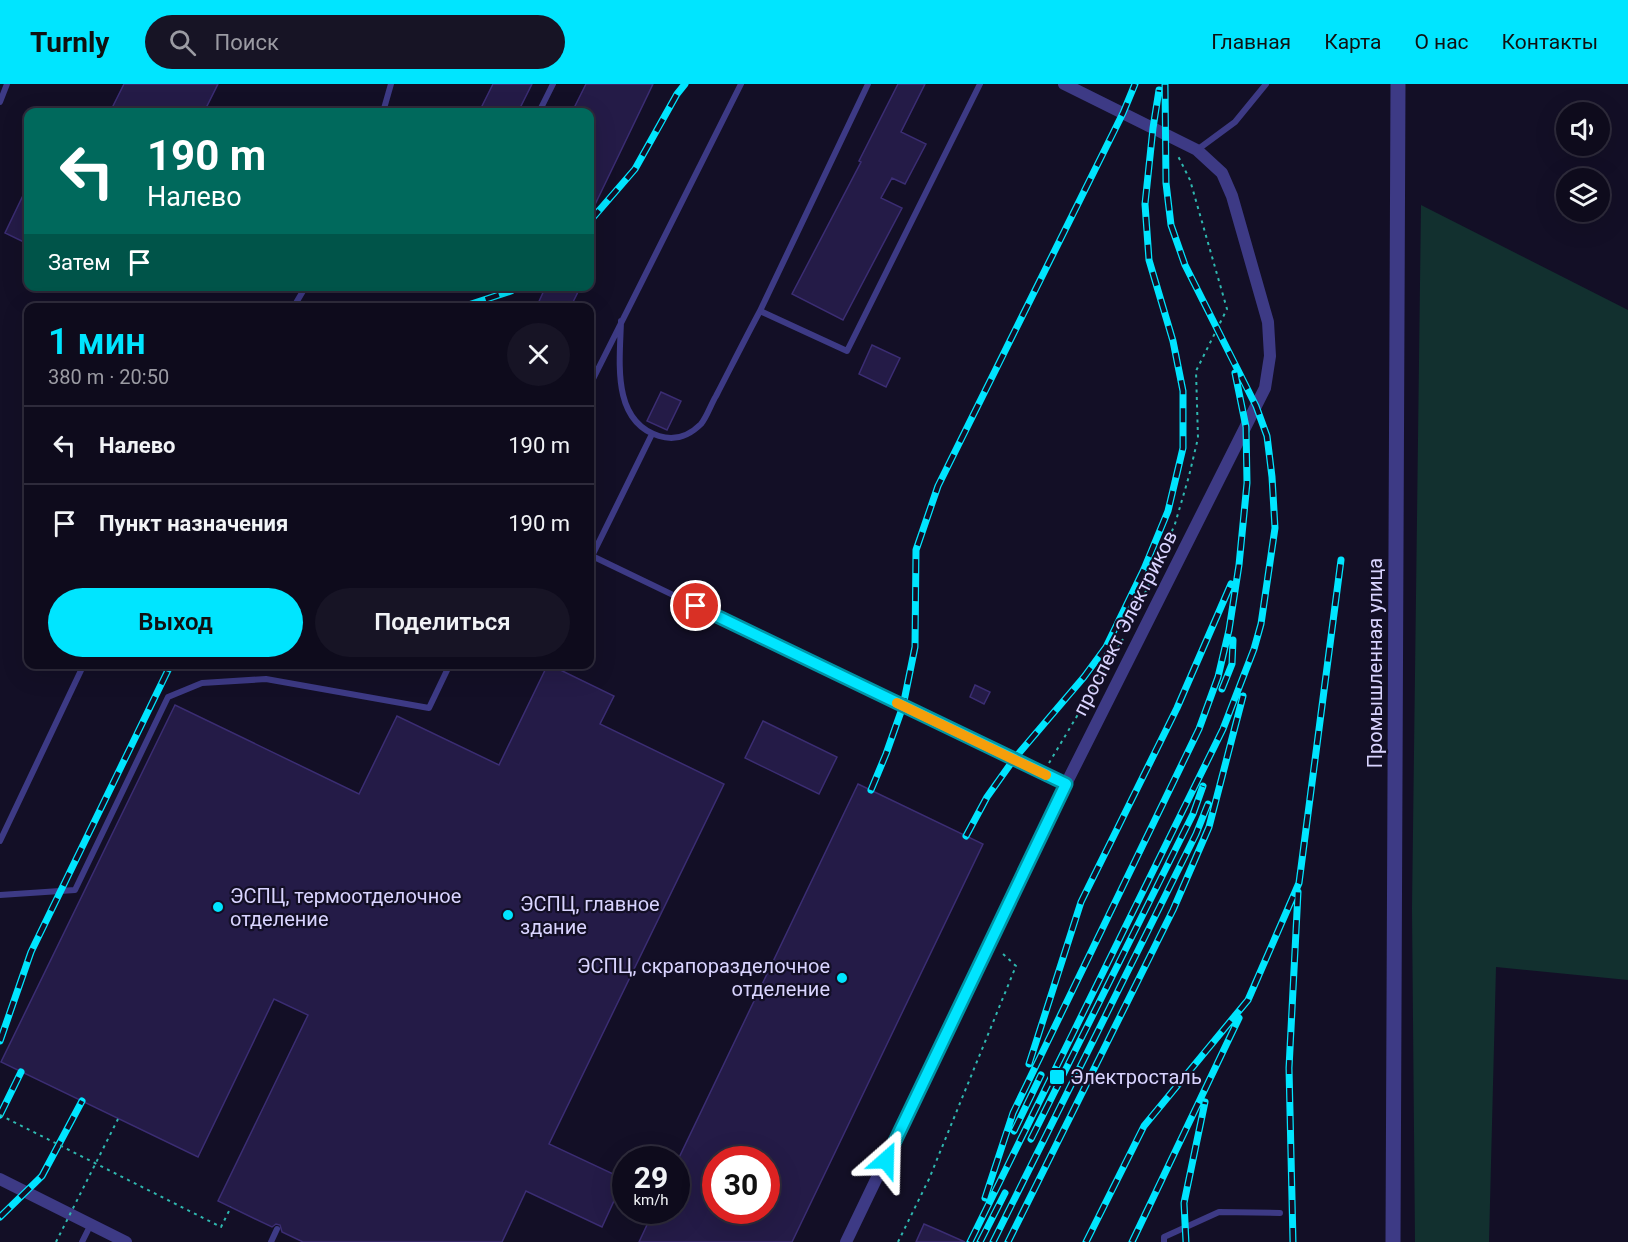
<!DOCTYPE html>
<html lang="ru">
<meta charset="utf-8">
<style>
:root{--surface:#0e0b1c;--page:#171425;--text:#f1f3f6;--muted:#9b9ba3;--line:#2e2b3b;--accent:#00e5ff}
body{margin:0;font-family:Roboto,sans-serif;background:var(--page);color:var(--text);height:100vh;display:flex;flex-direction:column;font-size:22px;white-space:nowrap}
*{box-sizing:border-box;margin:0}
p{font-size:20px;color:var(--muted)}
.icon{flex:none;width:33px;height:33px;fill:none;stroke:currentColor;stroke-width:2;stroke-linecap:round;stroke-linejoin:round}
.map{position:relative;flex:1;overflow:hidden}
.drawer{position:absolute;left:24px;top:219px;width:570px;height:366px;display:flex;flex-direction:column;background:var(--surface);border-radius:12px;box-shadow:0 6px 24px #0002,0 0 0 2px var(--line)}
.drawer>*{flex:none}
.hud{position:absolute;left:24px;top:24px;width:570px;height:183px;border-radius:12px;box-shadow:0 6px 24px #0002,0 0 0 2px var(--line);background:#00695c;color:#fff;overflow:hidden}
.controls{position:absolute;left:1556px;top:18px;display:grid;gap:12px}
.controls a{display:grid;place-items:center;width:54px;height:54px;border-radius:50%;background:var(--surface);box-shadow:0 6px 24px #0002,0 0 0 2px var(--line);font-size:30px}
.speed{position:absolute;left:612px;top:1062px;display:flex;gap:12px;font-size:30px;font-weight:700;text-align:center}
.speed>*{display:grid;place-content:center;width:78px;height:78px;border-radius:50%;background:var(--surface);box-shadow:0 6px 24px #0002,0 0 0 2px var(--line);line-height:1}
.speed small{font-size:15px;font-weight:400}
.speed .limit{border:9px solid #d22;background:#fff;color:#111}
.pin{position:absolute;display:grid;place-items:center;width:51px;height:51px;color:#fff;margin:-26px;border:3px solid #fff;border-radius:50%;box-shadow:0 2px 6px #0007}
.me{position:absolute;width:66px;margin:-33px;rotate:25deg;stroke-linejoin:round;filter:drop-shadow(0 0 4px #0008)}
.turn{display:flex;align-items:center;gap:21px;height:126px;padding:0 24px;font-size:27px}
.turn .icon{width:78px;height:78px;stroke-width:2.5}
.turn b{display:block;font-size:42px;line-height:51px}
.then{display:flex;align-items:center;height:57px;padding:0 24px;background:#0003;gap:12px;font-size:22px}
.round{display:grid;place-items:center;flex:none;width:63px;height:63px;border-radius:32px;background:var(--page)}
.overview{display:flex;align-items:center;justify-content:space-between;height:102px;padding:0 24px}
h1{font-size:36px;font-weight:600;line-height:45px;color:var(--accent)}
.cta{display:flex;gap:12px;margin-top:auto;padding:12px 24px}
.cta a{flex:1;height:69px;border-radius:36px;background:var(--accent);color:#111;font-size:24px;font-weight:600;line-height:69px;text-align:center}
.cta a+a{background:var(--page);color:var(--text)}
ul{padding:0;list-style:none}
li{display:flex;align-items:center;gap:18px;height:78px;padding:0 24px;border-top:2px solid var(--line)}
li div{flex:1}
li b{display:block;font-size:22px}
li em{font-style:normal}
header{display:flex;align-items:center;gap:36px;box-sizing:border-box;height:84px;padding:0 30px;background:var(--accent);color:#111}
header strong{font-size:28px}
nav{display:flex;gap:33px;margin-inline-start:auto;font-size:21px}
.search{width:420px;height:54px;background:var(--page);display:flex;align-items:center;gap:15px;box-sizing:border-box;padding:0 21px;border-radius:33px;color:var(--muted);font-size:22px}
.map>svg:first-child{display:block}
.green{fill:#12302f}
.building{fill:#241b47;stroke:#3b2d73;stroke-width:1.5;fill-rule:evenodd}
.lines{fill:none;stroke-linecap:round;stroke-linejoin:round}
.path{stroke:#2fb8b0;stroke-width:2;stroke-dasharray:3 4.5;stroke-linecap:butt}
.service{stroke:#3d3a85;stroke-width:6}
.minor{stroke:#3d3a85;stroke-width:12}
.tertiary{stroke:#3d3a85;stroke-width:15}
.rail-casing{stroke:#00e5ff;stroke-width:7}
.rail{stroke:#130f26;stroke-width:4.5;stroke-dasharray:14;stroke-linecap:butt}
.path-bridge{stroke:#2fb8b0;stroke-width:2;stroke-dasharray:3 4.5;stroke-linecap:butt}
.route-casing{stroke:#0095a6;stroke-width:15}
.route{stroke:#00e5ff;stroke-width:10}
.slow{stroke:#f59e0b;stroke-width:10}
.poi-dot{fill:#00e5ff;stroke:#130f26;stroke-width:2}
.labels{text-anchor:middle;stroke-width:4.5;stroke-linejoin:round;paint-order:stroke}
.street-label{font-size:20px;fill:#d9d4ff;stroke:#130f26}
.poi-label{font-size:20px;fill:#d9d4ff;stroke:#130f26;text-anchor:start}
</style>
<header>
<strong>Turnly</strong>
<div class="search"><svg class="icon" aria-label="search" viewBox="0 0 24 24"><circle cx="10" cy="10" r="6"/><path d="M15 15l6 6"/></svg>Поиск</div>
<nav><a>Главная</a><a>Карта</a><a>О нас</a><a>Контакты</a></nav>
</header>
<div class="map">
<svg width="1628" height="1158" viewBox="0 0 1628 1158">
<rect width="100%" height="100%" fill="#130f26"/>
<path class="green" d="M 1421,121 L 1628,226 L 1628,896 L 1496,883 L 1489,1158 L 1415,1158 L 1412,825 Z"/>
<path class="building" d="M 124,0 L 218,0 L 204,28 L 110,28 Z
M 493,0 L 532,0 L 518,28 L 479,28 Z
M 586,0 L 653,0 L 590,131 L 590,28 L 572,28 Z
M 898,0 L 925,0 L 901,48 L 926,60 L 905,100 L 892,94 L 881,114 L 902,124 L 843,236 L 792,210 L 861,78 L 859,77 Z
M 28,101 L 28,160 L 5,149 Z
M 546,202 L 581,202 L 570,224 L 536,224 Z
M 872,261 L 900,274 L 886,303 L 859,290 Z
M 661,308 L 681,317 L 667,346 L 647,337 Z
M 548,580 L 614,612 L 600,640 L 724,700 L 549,1060 L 624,1095 L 602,1143 L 526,1107 L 502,1158 L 303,1158 L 282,1148 L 280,1141 L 276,1140 L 272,1143 L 218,1117 L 308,931 L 274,915 L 198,1073 L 1,978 L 175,621 L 359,710 L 397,632 L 499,681 Z
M 975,601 L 990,608 L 984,620 L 970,613 Z
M 763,637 L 837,673 L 819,710 L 745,674 Z
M 858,700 L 983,760 L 792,1158 L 639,1158 L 654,1126 L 676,1126 L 676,1080 ZM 716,1076 L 766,1076 L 766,1126 L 716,1126 Z
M 924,1140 L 938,1146 L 965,1158 L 916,1158 Z"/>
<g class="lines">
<path class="path" d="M 1139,523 L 1175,440 L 1189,392 L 1198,354 L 1196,287 L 1227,225 L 1190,96 L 1178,72
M 1049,679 L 1123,555
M 898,1158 L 929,1095 L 1016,882 L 1001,868"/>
<path class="service" d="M 0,18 L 7,0
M 383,28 L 391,0
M 539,28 L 553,0
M 1197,66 L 1235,38 L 1266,0
M 293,224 L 306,202
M 760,227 L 868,0
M 621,237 C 620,277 611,337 659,352 C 675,357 689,352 701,340 C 707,333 711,320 716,312 C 731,283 745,255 760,227 L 847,267 L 980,0
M 590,301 L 741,0
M 590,471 L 1066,700
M 592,472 L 652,350
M 0,757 L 84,580
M 0,811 L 75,806 L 168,613 L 202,599 L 266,595 L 429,624 L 450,580
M 82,1158 L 91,1140
M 271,1158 L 277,1145
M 1164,1158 L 1164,1153 L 1219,1128 L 1280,1129"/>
<path class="minor" d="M 0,1095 L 126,1158
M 846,1158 L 1066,700 L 1265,304 L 1270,272 L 1268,238 L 1232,112 L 1222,89 L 1197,66 L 1064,0"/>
<path class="tertiary" d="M 1393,1158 L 1398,0"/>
<g class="rail-casing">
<path id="rail" d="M 590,137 L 635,85 L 677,10 L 685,0
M 459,224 L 511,207 L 517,202
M 1222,605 L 1232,580 L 1233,556
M 871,706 L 886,670 L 903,622 L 915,563 L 916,466 L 938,402 L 1123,29 L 1135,0
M 966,752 L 987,713 L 1014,675 L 1084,593 L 1106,563 L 1144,485 L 1168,427 L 1183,364 L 1183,307 L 1173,257 L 1149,176 L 1145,120 L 1153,44 L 1159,6
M 0,957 L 31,868 L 171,580
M 1029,980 L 1081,818 L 1177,624 L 1231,500
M 0,1031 L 21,988
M 1014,1047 L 1041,991
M 1031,1055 L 1193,730 L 1203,702
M 985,1114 L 1013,1029 L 1199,645 L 1218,593 L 1229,546 L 1239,481 L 1247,399 L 1246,343 L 1235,289
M 0,1133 L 42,1092 L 82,1017
M 970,1158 L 1223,645 L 1254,565 L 1261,540 L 1275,444 L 1272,393 L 1267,352 L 1256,322 L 1185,181 L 1171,141 L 1166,99 L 1165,0
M 980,1158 L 1005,1109
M 993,1158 L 1196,750 L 1208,720
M 1008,1158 L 1173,826 L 1209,743 L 1243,612
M 1086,1158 L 1144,1042 L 1248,916 L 1299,799 L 1341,476
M 1132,1158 L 1239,934
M 1186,1158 L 1184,1119 L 1205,1018
M 1293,1158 L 1289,984 L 1298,808"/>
</g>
<use href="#rail" class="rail"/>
<path class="path-bridge" d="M 0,1031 L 221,1143 L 231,1123
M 56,1158 L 118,1035"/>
</g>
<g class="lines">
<g class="route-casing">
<path id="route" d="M 696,522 L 1066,700 L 886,1076"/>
</g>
<use href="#route" class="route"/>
<path class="slow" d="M 897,619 L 1046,691"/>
</g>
<g class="poi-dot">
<circle cx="218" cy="823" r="6"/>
<circle cx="508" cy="831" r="6"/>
<circle cx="842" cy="894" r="6"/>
<rect x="1049" y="985" width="16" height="16" rx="3"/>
</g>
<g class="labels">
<g class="street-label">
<text transform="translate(1125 539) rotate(-63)" y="7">проспект Электриков</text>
<text transform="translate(1375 579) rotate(-90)" y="7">Промышленная улица</text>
</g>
<g class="poi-label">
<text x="230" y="819">ЭСПЦ, термоотделочное<tspan x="230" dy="23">отделение</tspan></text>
<text x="520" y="827">ЭСПЦ, главное<tspan x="520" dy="23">здание</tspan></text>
<text x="830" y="889" text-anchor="end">ЭСПЦ, скрапоразделочное<tspan x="830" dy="23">отделение</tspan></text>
<text x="1070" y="1000">Электросталь</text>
</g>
</g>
</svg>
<div class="controls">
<a><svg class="icon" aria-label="sound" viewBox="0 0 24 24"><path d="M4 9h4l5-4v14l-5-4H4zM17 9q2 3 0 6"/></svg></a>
<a><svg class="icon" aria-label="layers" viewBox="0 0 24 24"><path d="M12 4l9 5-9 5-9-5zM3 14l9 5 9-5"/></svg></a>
</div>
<div class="speed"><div>29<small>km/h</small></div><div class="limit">30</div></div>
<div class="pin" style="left:696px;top:522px;background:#d93025"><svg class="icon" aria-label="arrive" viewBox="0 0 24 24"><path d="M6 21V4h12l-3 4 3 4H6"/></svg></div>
<svg class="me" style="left:886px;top:1076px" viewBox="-20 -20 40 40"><path d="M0-17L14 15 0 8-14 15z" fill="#00e5ff" stroke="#fff" stroke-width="4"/></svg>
<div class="hud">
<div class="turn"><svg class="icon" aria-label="left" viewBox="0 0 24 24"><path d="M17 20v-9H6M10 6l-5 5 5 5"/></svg><div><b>190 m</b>Налево</div></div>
<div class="then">Затем<svg class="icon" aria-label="arrive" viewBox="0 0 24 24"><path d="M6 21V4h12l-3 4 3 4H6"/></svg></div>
</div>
<section class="drawer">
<div class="overview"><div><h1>1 мин</h1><p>380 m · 20:50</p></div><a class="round"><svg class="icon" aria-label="close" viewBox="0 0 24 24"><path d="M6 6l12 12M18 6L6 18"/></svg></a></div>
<ul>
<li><svg class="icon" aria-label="left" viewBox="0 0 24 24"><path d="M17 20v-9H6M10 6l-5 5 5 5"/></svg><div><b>Налево</b></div><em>190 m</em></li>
<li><svg class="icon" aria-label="arrive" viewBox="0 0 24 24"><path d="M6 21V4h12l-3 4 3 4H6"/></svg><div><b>Пункт назначения</b></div><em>190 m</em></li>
</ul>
<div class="cta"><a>Выход</a><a>Поделиться</a></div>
</section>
</div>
